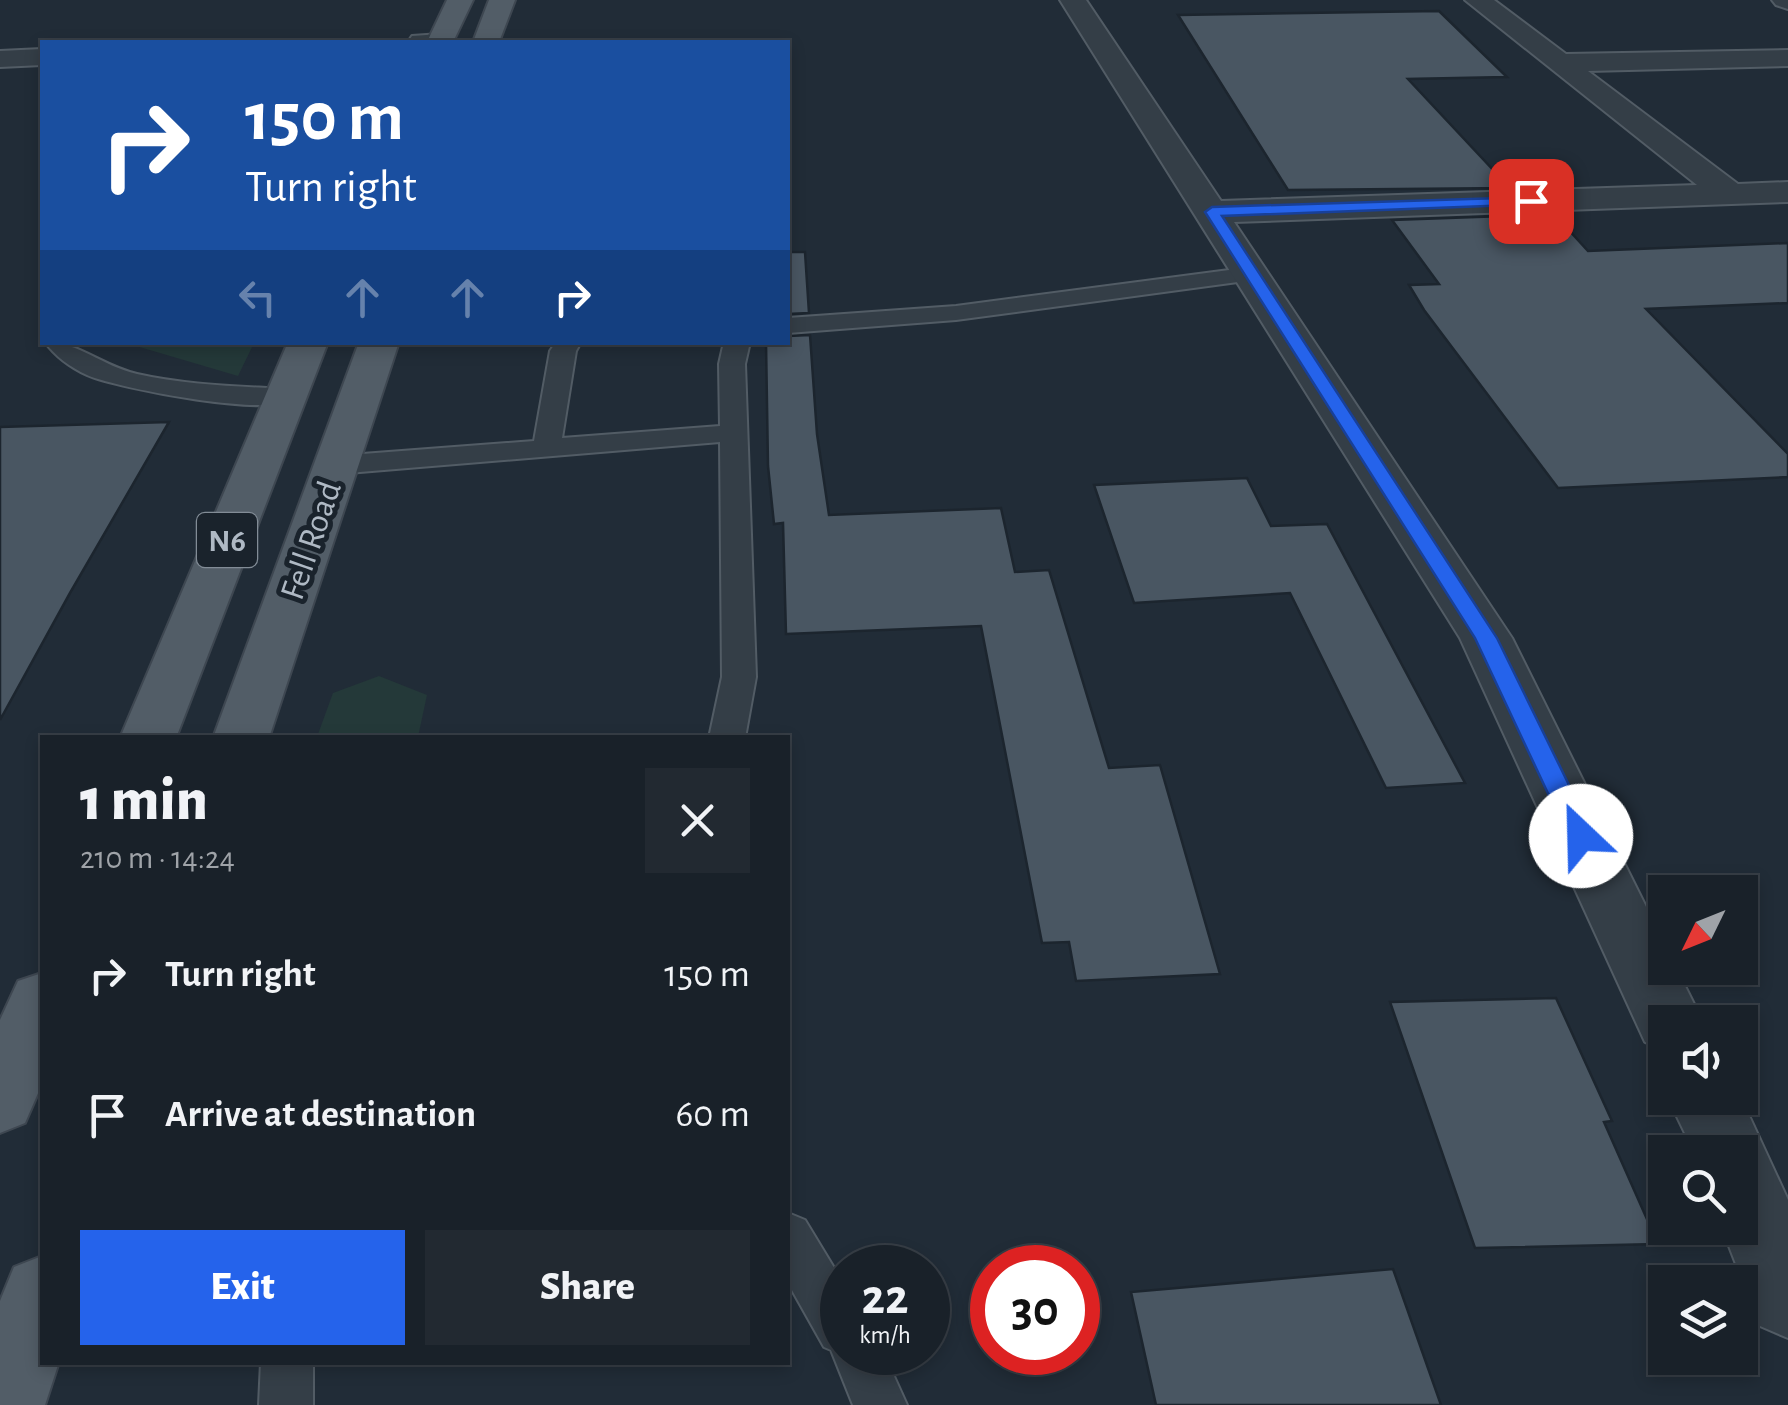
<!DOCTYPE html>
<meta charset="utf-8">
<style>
:root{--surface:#192129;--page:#222931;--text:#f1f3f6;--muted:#9fa3a8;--line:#373e46;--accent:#2563eb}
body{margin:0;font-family:"Alegreya Sans",sans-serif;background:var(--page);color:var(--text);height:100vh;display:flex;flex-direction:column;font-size:38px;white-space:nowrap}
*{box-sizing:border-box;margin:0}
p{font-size:32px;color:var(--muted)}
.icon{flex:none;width:55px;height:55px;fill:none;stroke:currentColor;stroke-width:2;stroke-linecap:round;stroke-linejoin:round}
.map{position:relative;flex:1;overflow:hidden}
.sheet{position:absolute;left:40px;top:735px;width:750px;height:630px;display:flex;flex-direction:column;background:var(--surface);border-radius:0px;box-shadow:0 5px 15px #0003,0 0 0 2px var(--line)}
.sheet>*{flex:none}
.banner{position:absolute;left:40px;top:40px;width:750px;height:305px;border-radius:0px;box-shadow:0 5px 15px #0003,0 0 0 2px var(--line);background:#1a4fa0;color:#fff;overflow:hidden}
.needle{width:65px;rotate:227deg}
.tools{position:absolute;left:1648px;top:875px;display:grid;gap:20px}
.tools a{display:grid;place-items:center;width:110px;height:110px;border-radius:0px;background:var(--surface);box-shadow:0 5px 15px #0003,0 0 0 2px var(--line);font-size:50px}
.speed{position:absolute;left:820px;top:1245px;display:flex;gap:20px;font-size:50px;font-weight:700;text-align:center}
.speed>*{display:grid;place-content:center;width:130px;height:130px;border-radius:50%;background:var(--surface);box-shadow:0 5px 15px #0003,0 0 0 2px var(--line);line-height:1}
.speed small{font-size:25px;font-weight:400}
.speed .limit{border:15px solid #d22;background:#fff;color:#111}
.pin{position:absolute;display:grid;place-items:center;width:85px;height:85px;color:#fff;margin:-42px;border-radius:20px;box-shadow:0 5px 15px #0006}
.me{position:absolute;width:110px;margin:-55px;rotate:336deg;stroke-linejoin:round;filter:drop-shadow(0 0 8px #0008)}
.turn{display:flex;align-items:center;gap:35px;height:210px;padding:0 40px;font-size:45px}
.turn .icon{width:130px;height:130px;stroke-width:2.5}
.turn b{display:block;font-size:70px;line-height:85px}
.lanes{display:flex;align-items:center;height:95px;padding:0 40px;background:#0003;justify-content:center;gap:50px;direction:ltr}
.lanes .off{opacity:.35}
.round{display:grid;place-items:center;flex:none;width:105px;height:105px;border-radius:0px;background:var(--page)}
.overview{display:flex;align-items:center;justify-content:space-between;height:170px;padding:0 40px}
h1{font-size:60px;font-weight:800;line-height:75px}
.primary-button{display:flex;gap:20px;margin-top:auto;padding:20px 40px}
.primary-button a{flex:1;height:115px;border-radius:0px;background:var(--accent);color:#fff;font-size:40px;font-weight:800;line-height:115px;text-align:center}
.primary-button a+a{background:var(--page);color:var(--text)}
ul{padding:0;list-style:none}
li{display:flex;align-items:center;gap:30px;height:140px;padding:0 40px}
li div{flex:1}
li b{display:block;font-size:38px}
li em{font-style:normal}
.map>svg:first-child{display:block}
.green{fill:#243939}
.building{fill:#495662;stroke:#1c252e;stroke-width:2.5}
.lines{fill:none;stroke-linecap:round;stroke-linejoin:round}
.service-casing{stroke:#525c65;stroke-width:4}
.minor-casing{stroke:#525c65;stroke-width:4}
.primary-casing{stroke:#3e4751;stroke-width:4}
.service{fill:#343e47;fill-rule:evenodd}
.minor{fill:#343e47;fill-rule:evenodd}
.primary{fill:#525d67;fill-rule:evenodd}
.route{fill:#2563eb;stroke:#184099;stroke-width:2.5}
.labels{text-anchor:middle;stroke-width:10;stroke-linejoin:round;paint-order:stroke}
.shield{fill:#1a232c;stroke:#828c96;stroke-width:2.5}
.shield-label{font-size:32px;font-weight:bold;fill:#afb9c4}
.street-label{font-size:35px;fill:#afb9c4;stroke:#1a232c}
</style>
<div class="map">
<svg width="1788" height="1405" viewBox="0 0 1788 1405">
<rect width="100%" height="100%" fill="#212c37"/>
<path class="green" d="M 126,343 L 254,342 L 254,343 L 238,376 Z
M 379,676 L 427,695 L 418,737 L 317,737 L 333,693 Z"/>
<path class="building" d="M 1439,11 L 1507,77 L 1408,79 L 1510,188 L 1288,190 L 1178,15 Z
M 1536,215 L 1548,228 L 1566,227 L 1588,251 L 1788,243 L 1788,303 L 1646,309 L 1788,454 L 1788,477 L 1558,488 L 1424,310 L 1409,285 L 1439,284 L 1392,220 Z
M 788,252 L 805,252 L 809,313 L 788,314 Z
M 810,335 L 817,434 L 829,515 L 1001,508 L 1015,572 L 1049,570 L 1109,768 L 1160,765 L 1220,974 L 1076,981 L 1069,942 L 1042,943 L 981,626 L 786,634 L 783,523 L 774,524 L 768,466 L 766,342 L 788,342 L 788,336 Z
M 169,422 L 70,593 L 0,720 L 0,427 Z
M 1247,478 L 1271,526 L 1327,524 L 1465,783 L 1386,788 L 1290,593 L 1134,603 L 1094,485 Z
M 1556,998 L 1612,1121 L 1604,1122 L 1658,1244 L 1475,1248 L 1390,1002 Z
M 1393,1269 L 1441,1405 L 1156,1405 L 1131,1292 Z"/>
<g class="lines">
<g class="service-casing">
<path id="service" d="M 1252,267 L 1260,269 L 1260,279 L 956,320 L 788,333 L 788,318 L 956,306 Z
M 45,342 C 79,342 102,366 137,374 C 185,385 235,386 284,389 L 297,397 C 279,420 116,388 87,375 C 70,367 56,357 45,342 Z
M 556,342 L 581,342 L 576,351 L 562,438 L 720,426 L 719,364 L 724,342 L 750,342 L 745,364 L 756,677 L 745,738 L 709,738 L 722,677 L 720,442 L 336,474 L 322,465 L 336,456 L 534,441 L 550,351 Z
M 788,1213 L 805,1220 L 842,1281 L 842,1352 L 883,1352 L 907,1405 L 853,1405 L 831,1350 L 824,1347 L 788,1283 Z
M 261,1362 L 313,1362 L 313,1405 L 259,1405 Z"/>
</g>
<g class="minor-casing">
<path id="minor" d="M 1060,0 L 1086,0 L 1221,201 L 1697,185 L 1465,0 L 1494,0 L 1566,54 L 1788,50 L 1788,66 L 1588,71 L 1738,184 L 1788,182 L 1788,202 L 1234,222 L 1512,638 L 1665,945 L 1665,968 L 1676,968 L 1703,1022 L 1665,1022 L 1665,1050 L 1645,1042 L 1460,638 Z
M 1772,0 L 1788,0 L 1788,9 L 1776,5 Z
M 441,34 L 455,42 L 408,42 L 412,36 Z
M 42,49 L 42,65 L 0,67 L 0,51 Z
M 1740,1096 L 1788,1200 L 1788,1338 L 1760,1326 L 1722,1228 L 1740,1228 L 1740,1152 L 1694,1152 L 1668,1098 Z"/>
</g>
<g class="primary-casing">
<path id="primary" d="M 447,0 L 473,0 L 453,42 L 427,42 Z
M 489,0 L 515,0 L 499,42 L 473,42 Z
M 288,342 L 328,342 L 176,738 L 120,738 Z
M 359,342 L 399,342 L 269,738 L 213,738 Z
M 42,973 L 42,1084 L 25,1123 L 0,1133 L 0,1020 L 18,981 Z
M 42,1256 L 42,1362 L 59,1362 L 45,1405 L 0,1405 L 0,1301 L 14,1267 Z"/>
</g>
<use href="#service" class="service"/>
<use href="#minor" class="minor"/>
<use href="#primary" class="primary"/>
</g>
<path class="route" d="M 1531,197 L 1536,204 L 1222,216 L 1497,638 L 1594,836 L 1581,845 L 1568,836 L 1475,638 L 1205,212 L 1212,207 Z"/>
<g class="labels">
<rect class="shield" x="197" y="513" width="60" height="54" rx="8"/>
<g class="shield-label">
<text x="227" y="551">N6</text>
</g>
<g class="street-label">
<text transform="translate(310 540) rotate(-71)" y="12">Fell Road</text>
</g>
</g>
</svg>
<div class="tools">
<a><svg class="needle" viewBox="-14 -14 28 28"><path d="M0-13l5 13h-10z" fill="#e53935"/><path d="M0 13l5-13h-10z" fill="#9fa3a8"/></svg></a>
<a><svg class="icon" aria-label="sound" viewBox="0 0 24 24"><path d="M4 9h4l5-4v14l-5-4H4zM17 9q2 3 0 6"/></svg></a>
<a><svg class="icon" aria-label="search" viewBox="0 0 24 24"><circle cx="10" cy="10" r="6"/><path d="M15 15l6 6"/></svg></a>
<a><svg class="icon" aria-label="layers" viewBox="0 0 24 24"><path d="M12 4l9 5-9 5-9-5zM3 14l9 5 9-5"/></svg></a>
</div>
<div class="speed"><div>22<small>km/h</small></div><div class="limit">30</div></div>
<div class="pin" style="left:1531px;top:201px;background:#d93025"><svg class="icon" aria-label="arrive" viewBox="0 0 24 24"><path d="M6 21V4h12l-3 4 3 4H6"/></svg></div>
<svg class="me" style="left:1581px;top:836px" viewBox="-20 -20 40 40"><circle r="19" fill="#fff"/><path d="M0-13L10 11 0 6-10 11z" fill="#2563eb"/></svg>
<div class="banner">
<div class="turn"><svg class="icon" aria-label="right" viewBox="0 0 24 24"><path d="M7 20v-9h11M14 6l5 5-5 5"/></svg><div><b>150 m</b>Turn right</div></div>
<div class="lanes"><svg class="icon off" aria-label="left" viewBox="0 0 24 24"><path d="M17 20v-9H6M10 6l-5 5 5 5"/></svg><svg class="icon off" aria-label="ahead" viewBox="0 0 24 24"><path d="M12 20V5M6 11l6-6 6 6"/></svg><svg class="icon off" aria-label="ahead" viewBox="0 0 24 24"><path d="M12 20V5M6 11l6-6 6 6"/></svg><svg class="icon" aria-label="right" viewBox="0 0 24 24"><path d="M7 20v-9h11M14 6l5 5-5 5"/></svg></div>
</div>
<section class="sheet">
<div class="overview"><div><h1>1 min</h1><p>210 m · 14:24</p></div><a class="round"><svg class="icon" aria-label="close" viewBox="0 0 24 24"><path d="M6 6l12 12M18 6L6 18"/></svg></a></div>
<ul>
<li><svg class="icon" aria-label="right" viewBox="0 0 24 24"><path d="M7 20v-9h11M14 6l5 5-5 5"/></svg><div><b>Turn right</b></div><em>150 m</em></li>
<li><svg class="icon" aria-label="arrive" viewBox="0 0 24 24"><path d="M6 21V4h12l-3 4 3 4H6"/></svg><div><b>Arrive at destination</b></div><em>60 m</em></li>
</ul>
<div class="primary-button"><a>Exit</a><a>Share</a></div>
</section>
</div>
